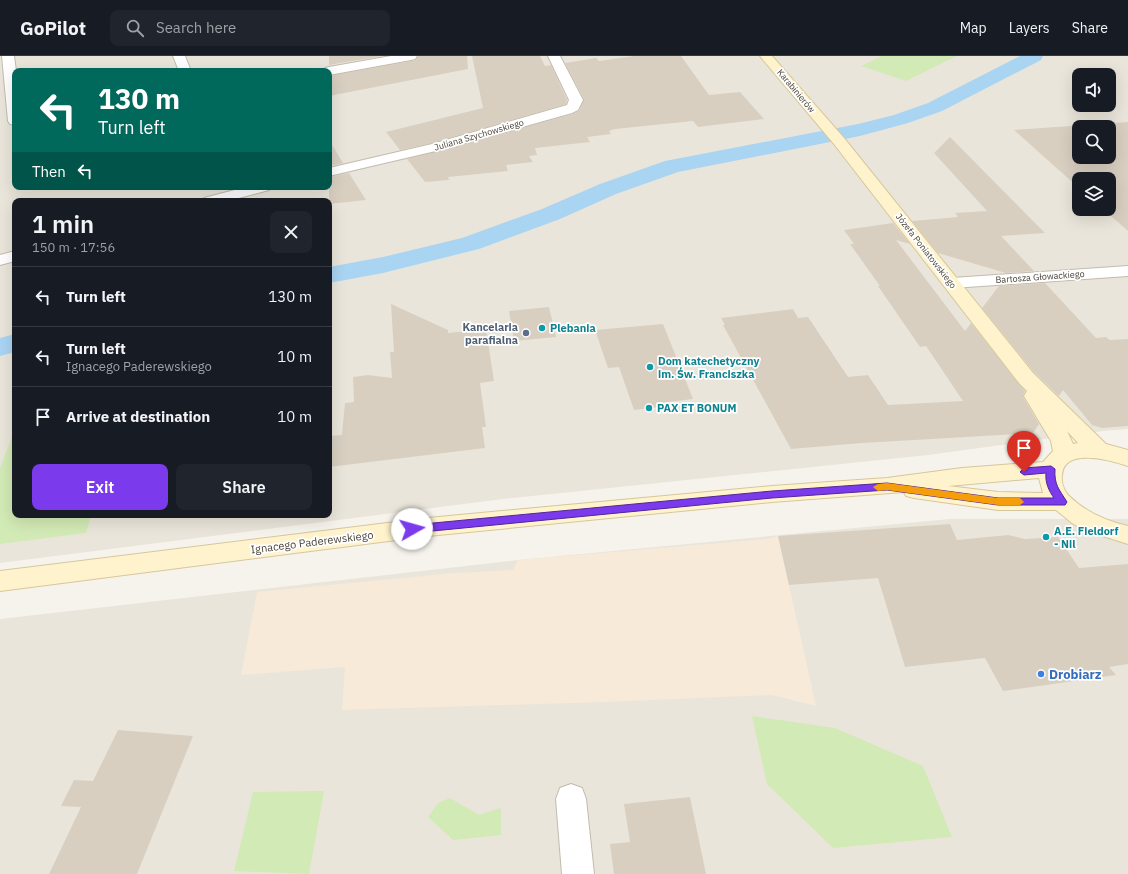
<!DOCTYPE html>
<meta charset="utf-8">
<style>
:root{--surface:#171b24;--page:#20242c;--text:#f1f3f6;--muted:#9ea1a6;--line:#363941;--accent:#7c3aed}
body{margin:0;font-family:"IBM Plex Sans",sans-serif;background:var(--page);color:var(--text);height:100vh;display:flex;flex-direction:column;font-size:15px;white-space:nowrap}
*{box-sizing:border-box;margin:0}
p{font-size:13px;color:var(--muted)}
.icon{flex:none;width:22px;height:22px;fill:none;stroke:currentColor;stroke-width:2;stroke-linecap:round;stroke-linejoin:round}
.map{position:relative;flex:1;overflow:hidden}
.details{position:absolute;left:12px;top:142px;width:320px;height:320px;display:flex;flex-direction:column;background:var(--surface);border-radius:8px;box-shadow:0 4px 16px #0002}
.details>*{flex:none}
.hud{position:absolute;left:12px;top:12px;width:320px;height:122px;border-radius:8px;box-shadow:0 4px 16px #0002;background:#00695c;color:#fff;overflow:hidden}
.tools{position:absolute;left:1072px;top:12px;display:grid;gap:8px}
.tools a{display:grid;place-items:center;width:44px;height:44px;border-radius:8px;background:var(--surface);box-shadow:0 4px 16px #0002;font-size:20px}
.pin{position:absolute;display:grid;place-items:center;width:34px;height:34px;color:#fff;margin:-41px -17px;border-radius:50% 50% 50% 0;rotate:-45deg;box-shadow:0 0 4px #0007}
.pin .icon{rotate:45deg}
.me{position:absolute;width:44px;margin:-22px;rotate:83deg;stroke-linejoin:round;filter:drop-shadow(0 0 3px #0008)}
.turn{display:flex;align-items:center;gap:14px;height:84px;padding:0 20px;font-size:18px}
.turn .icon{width:52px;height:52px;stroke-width:2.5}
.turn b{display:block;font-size:28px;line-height:34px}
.then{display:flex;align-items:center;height:38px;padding:0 20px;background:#0003;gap:8px;font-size:15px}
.round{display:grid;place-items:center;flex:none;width:42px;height:42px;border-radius:8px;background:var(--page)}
.head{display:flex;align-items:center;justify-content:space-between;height:68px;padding:0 20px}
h1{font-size:24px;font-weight:600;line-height:30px}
.action{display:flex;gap:8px;margin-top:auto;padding:8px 20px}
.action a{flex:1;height:46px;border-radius:8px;background:var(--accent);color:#fff;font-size:16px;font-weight:600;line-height:46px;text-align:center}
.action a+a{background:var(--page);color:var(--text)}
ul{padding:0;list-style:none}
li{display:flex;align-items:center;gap:12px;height:60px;padding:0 20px;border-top:1px solid var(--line)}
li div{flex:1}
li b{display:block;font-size:15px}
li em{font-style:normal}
header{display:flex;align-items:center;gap:24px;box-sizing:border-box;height:56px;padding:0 20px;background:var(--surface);border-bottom:1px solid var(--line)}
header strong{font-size:19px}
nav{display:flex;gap:22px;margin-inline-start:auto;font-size:14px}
.search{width:280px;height:36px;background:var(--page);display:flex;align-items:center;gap:10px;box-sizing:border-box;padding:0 14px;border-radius:8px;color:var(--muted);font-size:15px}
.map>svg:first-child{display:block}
.residential{fill:#eae5da;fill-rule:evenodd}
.commercial{fill:#f7ead8}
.green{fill:#d2eab5}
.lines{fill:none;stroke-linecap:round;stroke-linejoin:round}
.canal{fill:#a9d4f2;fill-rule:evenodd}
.building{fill:#d8cfc1;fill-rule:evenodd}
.street-casing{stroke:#c2bbae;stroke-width:2}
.secondary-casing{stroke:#d6c79b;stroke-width:2}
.street{fill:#fff;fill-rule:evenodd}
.secondary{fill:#fff3cd;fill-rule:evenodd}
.route{fill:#7c3aed;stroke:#51269a}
.slow{fill:#f59e0b}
.culture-dot{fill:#0f9aa8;stroke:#fff;stroke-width:1.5}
.service-dot{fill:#5c6f8a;stroke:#fff;stroke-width:1.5}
.shop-dot{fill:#3f7fe0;stroke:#fff;stroke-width:1.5}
.labels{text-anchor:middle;stroke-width:3.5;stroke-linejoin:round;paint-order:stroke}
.far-street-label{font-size:9px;fill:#4b4439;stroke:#fff}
.service-label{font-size:11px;font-weight:bold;fill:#4e5e75;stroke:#fff;text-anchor:end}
.culture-label{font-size:11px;font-weight:bold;fill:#0d838f;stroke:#fff;text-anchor:start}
.street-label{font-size:11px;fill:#4b4439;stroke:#fff}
.near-shop-label{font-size:13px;font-weight:bold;fill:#366cbe;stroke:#fff;text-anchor:start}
</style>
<header>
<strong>GoPilot</strong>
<div class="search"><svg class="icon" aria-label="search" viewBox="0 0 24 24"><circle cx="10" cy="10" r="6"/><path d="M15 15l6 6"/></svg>Search here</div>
<nav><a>Map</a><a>Layers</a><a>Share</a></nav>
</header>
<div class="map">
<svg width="1128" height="818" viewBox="0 0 1128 818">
<rect width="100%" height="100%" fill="#f6f3ec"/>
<path class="residential" d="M 0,0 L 1128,0 L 1128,373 L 1103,375 L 928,399 L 503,443 L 0,507 ZM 15,15 L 329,15 L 329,131 L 15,131 ZM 1079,19 L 1109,19 L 1109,49 L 1079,49 ZM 1079,71 L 1109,71 L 1109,101 L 1079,101 ZM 1079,123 L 1109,123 L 1109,153 L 1079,153 ZM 15,145 L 329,145 L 329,459 L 15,459 Z
M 950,463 L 1128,463 L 1128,818 L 0,818 L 0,563 L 518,504 Z"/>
<path class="commercial" d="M 778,480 L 816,650 L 772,639 L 604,646 L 342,654 L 345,611 L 241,619 L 257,536 L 454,517 L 513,514 L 518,504 L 767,483 Z"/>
<path class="green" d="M 882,0 L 957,0 L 906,25 L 861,10 Z
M 15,373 L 15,459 L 91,459 L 86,477 L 0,488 L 0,412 Z
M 752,660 L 835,672 L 923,710 L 952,781 L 833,792 L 767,728 Z
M 324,735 L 309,818 L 234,815 L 253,736 Z
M 450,742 L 479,759 L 501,752 L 501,779 L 453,784 L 428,761 L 438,747 Z"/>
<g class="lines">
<path class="canal" d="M 1020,0 L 1043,0 L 1041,4 L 942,55 L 908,67 L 860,80 L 678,116 L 616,138 L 560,163 L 479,193 L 383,217 L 329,227 L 329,211 L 383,201 L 462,182 L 542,153 L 600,128 L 665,105 L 858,68 L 894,59 L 928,47 Z
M 15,278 L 15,296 L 0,300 L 0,282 Z"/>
</g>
<path class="building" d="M 329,0 L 382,0 L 329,9 Z
M 418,0 L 467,0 L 468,13 L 329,40 L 329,20 L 411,5 L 416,4 Z
M 472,0 L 540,0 L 545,10 L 551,9 L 567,44 L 566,48 L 432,87 L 400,94 L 386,76 L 483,52 Z
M 634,0 L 681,0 L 709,39 L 740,36 L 764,63 L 698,71 L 693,65 L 615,73 L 609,75 L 611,78 L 587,81 L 590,86 L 535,92 L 537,99 L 529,100 L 533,106 L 506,109 L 508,115 L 448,121 L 449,124 L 425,126 L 407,103 L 573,58 L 579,55 L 584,43 L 565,7 L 596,2 L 599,5 Z
M 1128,66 L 1128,175 L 1103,153 L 1109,153 L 1109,123 L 1079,123 L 1079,132 L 1014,74 ZM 1079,71 L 1109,71 L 1109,101 L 1079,101 Z
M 950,81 L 1045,177 L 1001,180 L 1034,215 L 1006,217 L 938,197 L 912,165 L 958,161 L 955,157 L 987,155 L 934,97 Z
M 329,84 L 343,107 L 329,110 Z
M 349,117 L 366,144 L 329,148 L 329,121 Z
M 893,167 L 910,188 L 896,184 L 965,275 L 971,267 L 1025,335 L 1023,341 L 1039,368 L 1033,377 L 862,387 L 791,393 L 723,269 L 725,269 L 721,262 L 793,253 L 798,262 L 808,261 L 848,321 L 868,319 L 888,349 L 963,345 L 926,290 L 920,291 L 878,230 L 880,230 L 850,188 L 854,188 L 844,174 Z
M 1045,227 L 1096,282 L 1106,281 L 1110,284 L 1128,283 L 1128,370 L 1102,372 L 1092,369 L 1063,334 L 1059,340 L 1034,316 L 982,252 L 999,230 Z
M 391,248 L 448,274 L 448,277 L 486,273 L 494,325 L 480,327 L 486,371 L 482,371 L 485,392 L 329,411 L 329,380 L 342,379 L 345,347 L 354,346 L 353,321 L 368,319 L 392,322 L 390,296 L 394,296 Z
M 549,251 L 556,281 L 514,285 L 509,255 Z
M 663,268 L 693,343 L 659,347 L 660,351 L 634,354 L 619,311 L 608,312 L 595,274 Z
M 950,468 L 957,484 L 1008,479 L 1025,483 L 1058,481 L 1079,512 L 1128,508 L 1128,608 L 1109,611 L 1116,619 L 1003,635 L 985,602 L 905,611 L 878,522 L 789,529 L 778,480 Z
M 118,674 L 193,680 L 137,818 L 49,818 L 81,751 L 61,750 L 74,724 L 93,725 Z
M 690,741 L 706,818 L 614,818 L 610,788 L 630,786 L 624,748 Z"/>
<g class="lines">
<g class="street-casing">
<path id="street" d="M 2,0 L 14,0 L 16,15 L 15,69 L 10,68 L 8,65 Z
M 173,0 L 185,0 L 191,15 L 179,15 Z
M 391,0 L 417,0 L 415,3 L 411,4 L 329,19 L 329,15 L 323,15 L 325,12 L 329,11 Z
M 548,0 L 560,0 L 583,44 L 578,54 L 572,57 L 440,94 L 329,120 L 329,112 L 432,88 L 567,49 L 569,44 Z
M 246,131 L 272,131 L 269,134 L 227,145 L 201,145 L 204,142 Z
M 15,195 L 15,205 L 0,209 L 0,199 Z
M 1128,210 L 1128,220 L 952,232 L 946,231 L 943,227 L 946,223 L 952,222 Z
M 571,728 L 582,732 L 586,743 L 594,818 L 562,818 L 556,743 L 560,732 Z"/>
</g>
<g class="secondary-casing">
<path id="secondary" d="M 760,0 L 772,0 L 844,82 L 1033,317 L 1106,388 L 1128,394 L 1128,410 C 1110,404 1064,391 1062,419 C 1061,426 1064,434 1068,439 C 1084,455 1106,465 1128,470 L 1128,488 L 1084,474 L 1072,467 L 1056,454 L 998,454 L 914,442 L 906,440 L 904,436 L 772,446 L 428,480 L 0,535 L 0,515 L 428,462 L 772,430 L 887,422 L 962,412 L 1043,406 L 1053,395 L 1051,385 L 1024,340 L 1027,335 L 1019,327 L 834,88 ZM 1067,375 L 1078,387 L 1073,388 ZM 1039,422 L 1043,437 L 998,436 L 948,430 Z"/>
</g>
<use href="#street" class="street"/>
<use href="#secondary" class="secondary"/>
</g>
<path class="route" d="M 1051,410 L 1055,413 C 1054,429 1059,433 1067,446 L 1065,449 L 998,449 L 887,434 L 772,442 L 412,477 L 409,476 L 407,473 L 409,471 L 412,469 L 772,435 L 887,427 L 998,442 L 1054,442 C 1049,435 1045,427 1046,417 L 1024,419 L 1020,416 L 1024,412 Z"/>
<path class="slow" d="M 887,427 L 998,442 L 1020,442 L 1024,446 L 1020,449 L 998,449 L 887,434 L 878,435 L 873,431 L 878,428 Z"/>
<g class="culture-dot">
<circle cx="542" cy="272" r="4"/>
<circle cx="650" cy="311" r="4"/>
<circle cx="649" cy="352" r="4"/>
<circle cx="1046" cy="481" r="4"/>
</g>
<circle class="service-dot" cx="526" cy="277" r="4"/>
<circle class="shop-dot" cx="1041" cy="618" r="4"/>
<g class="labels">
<g class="far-street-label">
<text transform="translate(796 35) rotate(50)" y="3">Karabinierów</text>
<text transform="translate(479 79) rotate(-16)" y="3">Juliana Szychowskiego</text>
<text transform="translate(926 195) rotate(52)" y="3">Józefa Poniatowskiego</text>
<text transform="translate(1040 221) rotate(-4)" y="3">Bartosza Głowackiego</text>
</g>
<g class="service-label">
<text x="518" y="275">Kancelaria<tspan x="518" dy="13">parafialna</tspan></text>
</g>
<g class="culture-label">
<text x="550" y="276">Plebania</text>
<text x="658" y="309">Dom katechetyczny<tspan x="658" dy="13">im. Św. Franciszka</tspan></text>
<text x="657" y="356">PAX ET BONUM</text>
<text x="1054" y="479">A.E. Fieldorf<tspan x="1054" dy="13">- Nil</tspan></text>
</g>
<g class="street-label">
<text transform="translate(312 486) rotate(-7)" y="4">Ignacego Paderewskiego</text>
</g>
<g class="near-shop-label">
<text x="1049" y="623">Drobiarz</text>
</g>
</g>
</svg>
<div class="tools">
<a><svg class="icon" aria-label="sound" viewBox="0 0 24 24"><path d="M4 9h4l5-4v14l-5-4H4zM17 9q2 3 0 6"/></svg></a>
<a><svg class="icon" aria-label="search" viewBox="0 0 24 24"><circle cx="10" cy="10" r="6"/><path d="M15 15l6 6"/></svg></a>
<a><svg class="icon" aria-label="layers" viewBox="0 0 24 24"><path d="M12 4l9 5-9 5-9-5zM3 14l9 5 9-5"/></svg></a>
</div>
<div class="pin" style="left:1024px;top:416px;background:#d93025"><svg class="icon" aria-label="arrive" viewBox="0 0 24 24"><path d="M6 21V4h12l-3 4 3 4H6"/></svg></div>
<svg class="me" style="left:412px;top:473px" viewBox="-20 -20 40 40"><circle r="19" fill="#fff"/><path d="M0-13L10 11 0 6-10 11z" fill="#7c3aed"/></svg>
<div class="hud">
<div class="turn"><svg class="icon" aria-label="left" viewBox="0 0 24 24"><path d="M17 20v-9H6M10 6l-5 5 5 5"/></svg><div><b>130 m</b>Turn left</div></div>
<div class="then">Then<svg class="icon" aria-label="left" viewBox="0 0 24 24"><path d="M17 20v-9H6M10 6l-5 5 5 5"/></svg></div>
</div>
<section class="details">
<div class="head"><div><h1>1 min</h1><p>150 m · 17:56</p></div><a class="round"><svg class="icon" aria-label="close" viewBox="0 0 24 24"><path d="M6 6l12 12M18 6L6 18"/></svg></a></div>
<ul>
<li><svg class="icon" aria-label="left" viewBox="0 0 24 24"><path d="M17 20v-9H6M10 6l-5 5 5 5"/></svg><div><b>Turn left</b></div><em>130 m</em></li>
<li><svg class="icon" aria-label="left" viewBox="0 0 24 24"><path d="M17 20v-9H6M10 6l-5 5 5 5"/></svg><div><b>Turn left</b><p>Ignacego Paderewskiego</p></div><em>10 m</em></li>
<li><svg class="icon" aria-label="arrive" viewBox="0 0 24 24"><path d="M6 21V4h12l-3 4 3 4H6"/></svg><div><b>Arrive at destination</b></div><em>10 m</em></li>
</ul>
<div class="action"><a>Exit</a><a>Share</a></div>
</section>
</div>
